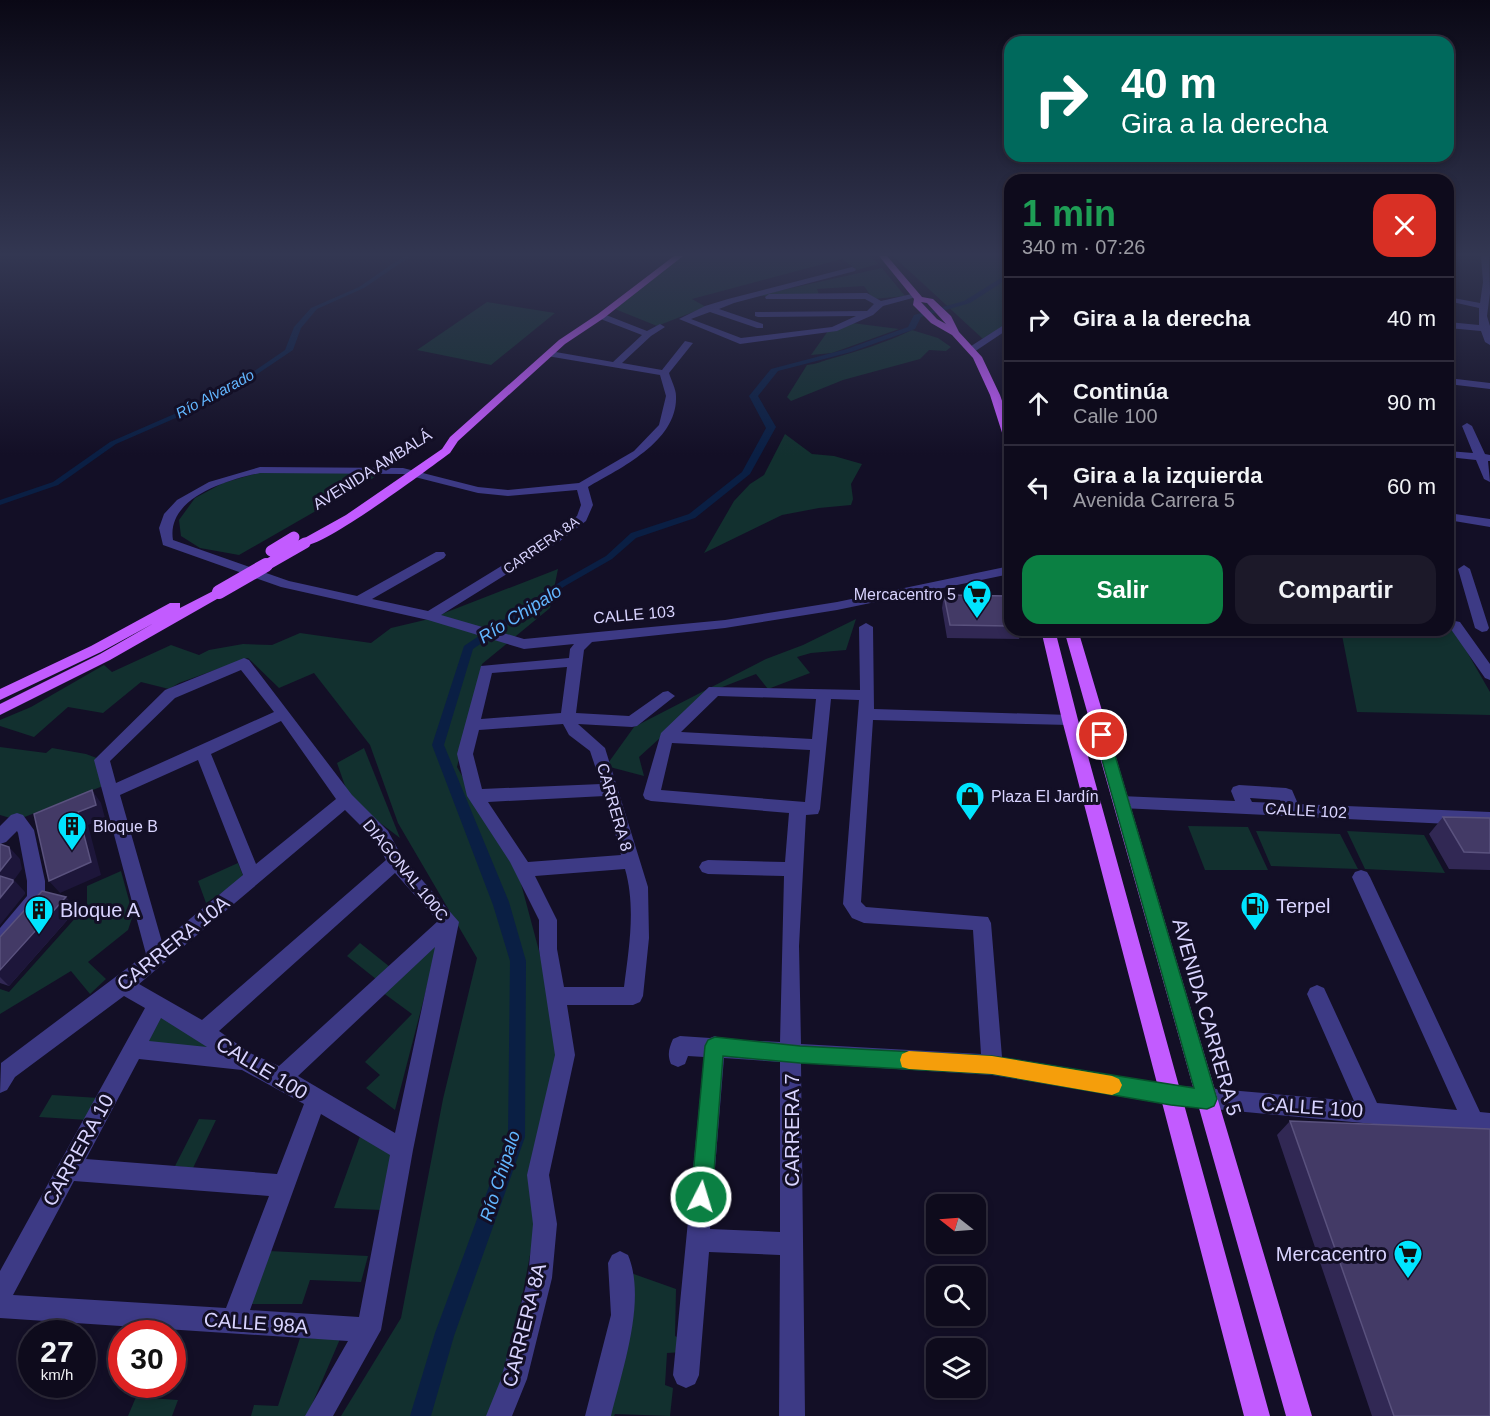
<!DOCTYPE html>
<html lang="es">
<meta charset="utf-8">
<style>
:root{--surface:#0e0b1c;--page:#1c1929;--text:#f1f3f6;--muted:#9b9ba3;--line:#2e2b3b;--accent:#0b8043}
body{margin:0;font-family:Helvetica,sans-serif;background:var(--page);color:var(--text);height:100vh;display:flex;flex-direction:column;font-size:22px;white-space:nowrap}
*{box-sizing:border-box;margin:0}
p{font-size:20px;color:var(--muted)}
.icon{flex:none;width:33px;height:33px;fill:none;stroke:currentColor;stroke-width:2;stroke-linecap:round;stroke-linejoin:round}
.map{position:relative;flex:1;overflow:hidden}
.panel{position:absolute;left:1004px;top:174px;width:450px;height:462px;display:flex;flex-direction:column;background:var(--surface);border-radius:18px;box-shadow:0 3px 9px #0003,0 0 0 2px var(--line)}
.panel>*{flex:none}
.banner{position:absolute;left:1004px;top:36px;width:450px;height:126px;border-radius:18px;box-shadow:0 3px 9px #0003,0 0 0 2px var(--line);background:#00695c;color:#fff;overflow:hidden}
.needle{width:39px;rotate:287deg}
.tools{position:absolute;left:926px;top:1194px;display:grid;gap:12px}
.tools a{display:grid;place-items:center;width:60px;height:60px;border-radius:12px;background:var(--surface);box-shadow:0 3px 9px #0003,0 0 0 2px var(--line);font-size:30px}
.speed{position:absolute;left:18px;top:1320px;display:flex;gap:12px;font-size:30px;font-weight:700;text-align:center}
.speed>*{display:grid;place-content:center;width:78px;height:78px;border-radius:50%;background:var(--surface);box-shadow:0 3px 9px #0003,0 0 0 2px var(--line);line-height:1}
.speed small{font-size:15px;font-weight:400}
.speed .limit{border:9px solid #d22;background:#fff;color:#111}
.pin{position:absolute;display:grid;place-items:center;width:51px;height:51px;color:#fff;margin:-26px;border:3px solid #fff;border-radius:50%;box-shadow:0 2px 6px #0007}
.me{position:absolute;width:66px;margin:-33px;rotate:5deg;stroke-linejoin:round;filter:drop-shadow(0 0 4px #0008)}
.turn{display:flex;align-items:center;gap:21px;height:126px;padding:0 18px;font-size:27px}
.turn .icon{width:78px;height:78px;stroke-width:2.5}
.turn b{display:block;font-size:42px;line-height:51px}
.round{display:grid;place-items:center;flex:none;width:63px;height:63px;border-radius:18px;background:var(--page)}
.overview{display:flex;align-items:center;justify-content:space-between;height:102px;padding:0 18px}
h1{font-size:36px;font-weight:700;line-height:45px;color:#1e9e55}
.primary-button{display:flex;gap:12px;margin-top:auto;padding:12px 18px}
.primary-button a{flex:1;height:69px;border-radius:18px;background:var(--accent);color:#fff;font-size:24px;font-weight:700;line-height:69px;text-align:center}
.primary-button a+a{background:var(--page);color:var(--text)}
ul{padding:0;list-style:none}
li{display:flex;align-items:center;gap:18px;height:84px;padding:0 18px;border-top:2px solid var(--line)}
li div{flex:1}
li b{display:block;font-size:22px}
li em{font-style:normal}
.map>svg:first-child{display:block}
.green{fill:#12302f}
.water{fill:#0a1f44}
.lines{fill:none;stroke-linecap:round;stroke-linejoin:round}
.minor{fill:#3d3a85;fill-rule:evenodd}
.major{fill:#c25bff;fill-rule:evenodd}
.major-bridge-far1{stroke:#c25bff;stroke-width:11}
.major-bridge{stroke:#c25bff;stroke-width:14}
.wall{fill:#312854}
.shaded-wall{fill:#1d163a}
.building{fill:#433a66;stroke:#5a527e;stroke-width:1.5}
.route{fill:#0b8043;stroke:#07532c;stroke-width:1.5}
.slow{fill:#f59e0b}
.labels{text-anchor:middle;stroke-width:6;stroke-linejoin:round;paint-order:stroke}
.far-street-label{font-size:14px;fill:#d9d4ff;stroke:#130f26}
.far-water-label{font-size:15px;font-style:italic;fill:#62b6ff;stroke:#130f26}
.street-label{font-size:16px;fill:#d9d4ff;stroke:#130f26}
.poi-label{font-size:16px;fill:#d9d4ff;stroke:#130f26;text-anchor:start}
.water-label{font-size:18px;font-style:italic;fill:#62b6ff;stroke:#130f26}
.near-poi-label{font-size:20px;fill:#d9d4ff;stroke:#130f26;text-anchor:start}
.near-street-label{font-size:20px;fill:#d9d4ff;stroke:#130f26}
</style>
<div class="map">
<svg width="1490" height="1416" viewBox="0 0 1490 1416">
<rect width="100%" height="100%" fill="#130f26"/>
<path class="green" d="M 682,256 L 870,256 L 878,264 L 857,270 L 842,259 L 692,299 L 706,307 L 657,326 L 615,309 Z
M 893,256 L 1009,256 L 1009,322 L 983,339 Z
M 882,268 L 905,296 L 873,299 L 864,286 L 817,289 L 819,295 L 755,296 Z
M 487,302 L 555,313 L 491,365 L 417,350 Z
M 852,323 L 899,329 L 832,353 L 811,355 L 828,331 Z
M 912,330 L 938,338 L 951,347 L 946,351 L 929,350 L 920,359 L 843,380 L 791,401 L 787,397 L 807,365 C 817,364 822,361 830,359 C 858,351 885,343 912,330 Z
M 785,434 L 812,454 L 834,456 L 862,464 L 851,484 L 853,499 L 851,505 L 819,508 L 782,515 L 704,553 L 734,501 L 750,484 L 764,475 Z
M 261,472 L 382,473 L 239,555 L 200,548 L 181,536 L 179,520 L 195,498 L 223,483 Z
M 558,569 L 550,608 L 482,664 L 457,767 L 519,876 L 554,1007 L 559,1102 L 508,1371 L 490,1416 L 341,1416 L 401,1318 L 443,1099 L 477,958 L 398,823 L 370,745 L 314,673 L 279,688 L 248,658 L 179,683 L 169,689 L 141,682 L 103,713 L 68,707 L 34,737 L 0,726 L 0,720 L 31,707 L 104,665 L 112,672 L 171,645 L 199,655 L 209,650 L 243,644 L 272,645 L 300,633 L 371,643 L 391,628 L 429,619 Z
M 856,619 L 846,650 L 811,653 L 797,657 L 810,673 L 768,689 L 756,674 L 712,691 L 639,757 L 644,776 L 606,766 L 634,727 L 766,659 L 803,645 Z
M 1448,629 L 1455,631 L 1490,692 L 1490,715 L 1357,712 L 1341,630 Z
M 0,747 L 46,753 L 52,748 L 86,754 L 102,760 L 108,784 L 17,820 L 0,815 Z
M 364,748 L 400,838 L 350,800 L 337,763 Z
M 1188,826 L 1248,827 L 1268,870 L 1205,870 Z
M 1256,831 L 1340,834 L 1358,869 L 1271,866 Z
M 1347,831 L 1424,835 L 1445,873 L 1365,869 Z
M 238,863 L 244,878 L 206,903 L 198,881 Z
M 121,871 L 133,915 L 128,930 L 88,962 L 106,979 L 90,994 L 71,971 L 0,1014 L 0,989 L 9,992 L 87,905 L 87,886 Z
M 440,936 L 395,1110 L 366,1088 L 380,1075 L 365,1062 L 412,1014 L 382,992 Z
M 360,943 L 390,967 L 376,979 L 347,956 Z
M 157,1006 L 243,1060 L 134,1049 Z
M 52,1095 L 99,1098 L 88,1120 L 39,1117 Z
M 199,1119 L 216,1120 L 193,1168 L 175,1166 Z
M 360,1136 L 395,1151 L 382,1210 L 334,1208 Z
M 269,1251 L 368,1256 L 361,1282 L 310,1280 L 302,1304 L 250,1304 Z
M 614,1267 L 676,1289 L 675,1336 L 685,1341 L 683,1352 L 667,1353 L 665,1385 L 673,1388 L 670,1416 L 615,1414 L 614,1416 L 599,1416 L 615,1358 Z
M 300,1338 L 340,1339 L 307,1416 L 251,1416 L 254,1405 L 278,1406 Z
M 136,1397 L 178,1400 L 172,1416 L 128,1416 Z"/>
<path class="water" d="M 404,256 L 411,256 L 364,288 L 317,309 L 301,328 L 293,350 L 250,379 L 201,407 L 116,444 L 58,485 L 0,505 L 0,500 L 53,482 L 110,442 L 195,405 L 244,378 L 285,350 L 294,327 L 311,308 L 359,287 Z
M 1009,273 L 1009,278 L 970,303 L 921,317 L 915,329 L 851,352 L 778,371 L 758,396 L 776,427 L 750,474 L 695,518 L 636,538 L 612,559 L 565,586 L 473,649 L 444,745 L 509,902 L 526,961 L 525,1137 L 454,1336 L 431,1416 L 410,1416 L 435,1333 L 508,1135 L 510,961 L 493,905 L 432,745 L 464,646 L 560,582 L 606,556 L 631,533 L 689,514 L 742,472 L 766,428 L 749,396 L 771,369 L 847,349 L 908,327 L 914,315 L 964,301 Z"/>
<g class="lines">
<path class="minor" d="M 1481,256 L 1489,256 L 1490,293 L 1487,316 L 1490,326 L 1490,345 L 1485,342 L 1481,331 L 1448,328 L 1448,322 L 1479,325 L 1479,308 L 1448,301 L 1448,297 L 1480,303 L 1483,282 Z
M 852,267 L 856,269 L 855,271 L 734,303 L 719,309 L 763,324 L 763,328 L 757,328 L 710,312 L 691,319 L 741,338 L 832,327 L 856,316 L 758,317 L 755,316 L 755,312 L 867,311 L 874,304 L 865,299 L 766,299 L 765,297 L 769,294 L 867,293 L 881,301 L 916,293 L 920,296 L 883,306 L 873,315 L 837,331 L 740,344 L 679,319 L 705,306 L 728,299 Z
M 601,313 L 647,331 L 660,324 L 665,327 L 651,336 L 622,363 L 662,370 L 685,341 L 693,343 L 669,373 C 671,380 676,389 676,396 C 678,441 621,468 588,487 L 593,505 L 586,521 L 560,541 L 441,615 L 524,639 L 725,620 L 837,602 L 1010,566 L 1010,574 L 837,610 L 725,628 L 592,642 L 584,650 L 576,713 L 629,716 L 663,692 L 668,691 L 675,696 L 637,726 L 632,727 L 578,724 L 605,748 L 648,887 L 649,938 L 643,996 L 640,1002 L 633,1005 L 567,1005 L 575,1055 L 549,1175 L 557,1224 L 552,1278 L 527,1379 L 512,1416 L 486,1416 L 501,1379 L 528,1278 L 533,1224 L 527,1175 L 555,1055 L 539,949 L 539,920 L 510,862 L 467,796 L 457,754 L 481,666 L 569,658 L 570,649 L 574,644 L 524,649 L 428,620 L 281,587 L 163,545 L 159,528 L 164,514 L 177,500 L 209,482 L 260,467 L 403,468 L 478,487 L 508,490 L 579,483 L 634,451 L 659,425 L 666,396 L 660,375 L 547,356 L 545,354 L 550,351 L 613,362 L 642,335 L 598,318 L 598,314 ZM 260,473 L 403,474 L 478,493 L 508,496 L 577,490 L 581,505 L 577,516 L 552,535 L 428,611 L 372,599 L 444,558 L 446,555 L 444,552 L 436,552 L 357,596 L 289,581 L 173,540 C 166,498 227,480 260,473 ZM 567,667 L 561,713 L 481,719 L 492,673 ZM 563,724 L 569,735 L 590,751 L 601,784 L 482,789 L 473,754 L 479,730 ZM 605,796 L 621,855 L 528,862 L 488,802 ZM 625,869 C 636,907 629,948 624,987 L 564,987 L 557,949 L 557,920 L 535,876 Z
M 1010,321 L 1010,328 L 974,352 L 968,352 L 968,348 Z
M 1448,378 L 1490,383 L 1490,389 L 1448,384 Z
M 1467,423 L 1472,426 L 1485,454 L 1490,455 L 1490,461 L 1488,461 L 1490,482 L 1484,479 L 1476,460 L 1448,457 L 1448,451 L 1473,453 L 1462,426 Z
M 1448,513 L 1490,519 L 1490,527 L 1448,520 Z
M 1464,565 L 1470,569 L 1489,628 L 1487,631 L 1482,632 L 1475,628 L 1458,569 Z
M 1455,621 L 1460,622 L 1490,664 L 1490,680 L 1485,678 L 1448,625 Z
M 866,623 L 873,627 L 874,709 L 1070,715 L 1075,716 L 1078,720 L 1075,724 L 1070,725 L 873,720 L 861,902 L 866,907 L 988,917 L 991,923 L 1002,1057 L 1171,1085 L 1354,1101 L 1307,994 L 1310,988 L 1317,985 L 1324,988 L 1377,1103 L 1457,1110 L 1352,877 L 1355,872 L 1361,870 L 1367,872 L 1370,877 L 1480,1112 L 1490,1113 L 1490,1135 L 1171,1105 L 992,1075 L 801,1063 L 805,1416 L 779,1416 L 780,1255 L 709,1252 L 699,1375 L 695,1384 L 686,1388 L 677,1384 L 673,1375 L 704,1057 L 688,1056 L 685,1064 L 678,1067 L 671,1064 C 667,1055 669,1048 673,1039 L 680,1036 L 710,1038 L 715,1036 L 721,1039 L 780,1042 L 784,876 L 708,874 L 702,872 L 699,867 L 702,862 L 708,860 L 785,862 L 789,813 L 651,801 L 645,799 L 643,795 L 661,733 L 709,687 L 860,690 L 859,627 ZM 718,696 L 816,699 L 812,739 L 681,732 ZM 831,699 L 859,700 L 843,904 L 852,918 L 864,923 L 973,930 L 981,1054 L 801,1044 L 799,946 L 806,815 L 818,814 L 820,809 ZM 672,743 L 810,750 L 805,802 L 661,790 ZM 724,1058 L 780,1062 L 780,1232 L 710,1229 Z
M 244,658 L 249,660 L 352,795 L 388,831 L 402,857 L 459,922 L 413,1150 L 381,1330 L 333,1416 L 305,1416 L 348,1341 L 0,1318 L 0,1271 L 145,1008 L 124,996 L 15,1077 L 7,1090 L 0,1093 L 1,1063 L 146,954 L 94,760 L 165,690 ZM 241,670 L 274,712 L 116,783 L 110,761 L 175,698 ZM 281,721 L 336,799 L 256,864 L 211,754 ZM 198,760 L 243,875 L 162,942 L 120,795 ZM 345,810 L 376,841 L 386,860 L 202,1020 L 139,984 ZM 395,873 L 438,921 L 279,1066 L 250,1053 L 219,1031 ZM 435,947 L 395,1133 L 298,1076 ZM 161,1018 L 207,1047 L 149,1041 ZM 139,1059 L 242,1070 L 304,1104 L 277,1174 L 86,1159 ZM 321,1114 L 390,1155 L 359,1317 L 250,1310 ZM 74,1181 L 269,1196 L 226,1308 L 13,1295 Z
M 1239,785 L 1286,788 L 1292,790 L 1298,804 L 1490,812 L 1490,826 L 1121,808 L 1115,807 L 1113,802 L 1115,797 L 1121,796 L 1235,801 L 1231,791 L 1233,787 ZM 1250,798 L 1280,800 L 1282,803 L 1252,802 Z
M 17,813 L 23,815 L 34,830 L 45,881 L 45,898 L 7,948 L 0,950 L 0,928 L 27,896 L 27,881 L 18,833 L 17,831 L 6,842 L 0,844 L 0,826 L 11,815 Z
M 620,1251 L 628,1255 C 647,1300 622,1370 611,1416 L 585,1416 L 611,1315 L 608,1263 L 612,1255 Z"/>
<path class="major" d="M 674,256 L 683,256 L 604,318 L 565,344 L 458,441 L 450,453 C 428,469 321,550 301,546 L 299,543 L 301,540 L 346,515 L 442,449 L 450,437 L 559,340 L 598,314 Z
M 879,256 L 887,256 L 922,297 L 933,299 L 951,316 L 959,332 L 982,357 L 1000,395 L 1010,424 L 1010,445 L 1005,442 L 990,395 L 973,358 L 952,335 L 931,323 L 913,305 L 914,299 ZM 921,302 L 927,303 L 946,324 L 937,319 Z
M 219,588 L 226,592 L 224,595 L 110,660 L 0,715 L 0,704 L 100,654 L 154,623 L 101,652 L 0,700 L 0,689 L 91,646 L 170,603 L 180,603 L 180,608 Z
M 1041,630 L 1055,630 L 1078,720 L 1270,1416 L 1244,1416 L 1062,720 Z
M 1064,630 L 1078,630 L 1312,1416 L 1286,1416 Z"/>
<path class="major-bridge-far1" d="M 271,551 L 294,537
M 263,567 L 305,543"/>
<path class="major-bridge" d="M 219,592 L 266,565"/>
</g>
<path class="wall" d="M 944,595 L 1010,596 L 1010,630 L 1022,630 L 1019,639 L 947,638 L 942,608 Z
M 1443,817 L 1490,818 L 1490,870 L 1449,869 L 1429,834 Z
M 77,909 L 9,986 L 0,983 L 0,937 Z
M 1290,1121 L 1490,1416 L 1372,1416 L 1277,1135 Z"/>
<path class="shaded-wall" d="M 92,790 L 101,803 L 105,818 L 88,825 L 101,875 L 60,893 L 49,881 L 78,812 Z
M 9,847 L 20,859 L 22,869 L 14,880 L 25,892 L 25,894 L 0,925 L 0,871 Z
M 66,897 L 77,909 L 9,986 L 0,977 L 0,970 Z"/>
<path class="building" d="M 944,595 L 1010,596 L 1010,626 L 950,625 Z
M 92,790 L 96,805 L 78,812 L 91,862 L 49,881 L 34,814 Z
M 1443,817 L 1490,818 L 1490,853 L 1464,852 Z
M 0,844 L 9,847 L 11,857 L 0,871 Z
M 0,876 L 13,880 L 13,882 L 0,898 Z
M 42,891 L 66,897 L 0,970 L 0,937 Z
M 1290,1121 L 1490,1129 L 1490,1416 L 1394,1416 Z"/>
<linearGradient id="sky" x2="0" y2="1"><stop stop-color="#0a0815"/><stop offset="0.56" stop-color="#333752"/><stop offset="1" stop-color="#333752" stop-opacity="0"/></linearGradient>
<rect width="1490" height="455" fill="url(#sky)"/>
<path class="route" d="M 1102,730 L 1109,735 L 1217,1099 L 1214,1106 L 1207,1109 L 1171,1105 L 992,1074 L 800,1063 L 723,1056 L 712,1197 L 709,1204 L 701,1207 L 694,1204 L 691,1197 L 705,1046 L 708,1040 L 715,1037 L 800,1046 L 992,1056 L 1194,1088 L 1095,735 Z"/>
<path class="slow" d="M 909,1051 L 992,1056 L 1112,1076 L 1119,1079 L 1122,1085 L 1119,1092 L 1112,1095 L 992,1074 L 909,1069 L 902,1067 L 900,1060 L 902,1054 Z"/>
<defs>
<g id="supermarket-pin" transform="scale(1.5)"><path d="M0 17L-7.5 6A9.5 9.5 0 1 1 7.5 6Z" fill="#00e5ff" stroke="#130f26"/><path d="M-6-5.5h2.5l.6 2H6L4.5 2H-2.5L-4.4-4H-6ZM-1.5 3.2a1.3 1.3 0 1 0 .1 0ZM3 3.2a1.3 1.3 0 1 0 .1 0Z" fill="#111"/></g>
<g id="shop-pin" transform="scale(1.5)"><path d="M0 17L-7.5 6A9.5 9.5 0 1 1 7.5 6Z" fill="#00e5ff" stroke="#130f26"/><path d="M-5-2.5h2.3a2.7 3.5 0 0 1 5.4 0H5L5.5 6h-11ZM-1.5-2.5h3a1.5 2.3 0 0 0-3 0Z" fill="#111"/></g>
<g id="building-pin" transform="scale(1.5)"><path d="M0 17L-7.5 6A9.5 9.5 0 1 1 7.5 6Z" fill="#00e5ff" stroke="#130f26"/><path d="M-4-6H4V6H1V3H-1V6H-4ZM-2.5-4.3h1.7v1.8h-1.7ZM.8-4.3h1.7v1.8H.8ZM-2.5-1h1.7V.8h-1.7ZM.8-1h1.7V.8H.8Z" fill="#111"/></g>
<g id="fuel-pin" transform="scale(1.5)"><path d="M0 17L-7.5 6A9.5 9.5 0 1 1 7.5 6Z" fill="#00e5ff" stroke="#130f26"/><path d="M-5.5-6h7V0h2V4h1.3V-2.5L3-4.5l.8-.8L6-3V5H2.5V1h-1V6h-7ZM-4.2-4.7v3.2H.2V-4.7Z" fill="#111"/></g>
</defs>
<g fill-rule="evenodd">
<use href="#supermarket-pin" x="977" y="594"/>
<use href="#shop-pin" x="970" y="796"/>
<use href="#building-pin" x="72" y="826"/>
<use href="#fuel-pin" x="1255" y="906"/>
<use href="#building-pin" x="39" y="910"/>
<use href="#supermarket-pin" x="1408" y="1254"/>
</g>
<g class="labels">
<g class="far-street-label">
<text transform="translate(541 545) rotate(-35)" y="5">CARRERA 8A</text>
</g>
<g class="far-water-label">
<text transform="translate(215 394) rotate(-28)" y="5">Río Alvarado</text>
</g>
<g class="street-label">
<text transform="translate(372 469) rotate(-32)" y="6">AVENIDA AMBALÁ</text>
<text transform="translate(634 614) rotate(-5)" y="6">CALLE 103</text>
<text transform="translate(615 807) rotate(74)" y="6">CARRERA 8</text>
<text transform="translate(1306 810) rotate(3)" y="6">CALLE 102</text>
<text transform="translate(406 870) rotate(51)" y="6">DIAGONAL 100C</text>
</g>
<g class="poi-label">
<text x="956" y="600" text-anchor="end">Mercacentro 5</text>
<text x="991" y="802">Plaza El Jardín</text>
<text x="93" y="832">Bloque B</text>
</g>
<g class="water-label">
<text transform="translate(520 614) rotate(-32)" y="6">Río Chipalo</text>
<text transform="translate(500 1176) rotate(-72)" y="6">Río Chipalo</text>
</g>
<g class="near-poi-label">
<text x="1276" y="913">Terpel</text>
<text x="60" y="917">Bloque A</text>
<text x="1387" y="1261" text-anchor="end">Mercacentro</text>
</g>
<g class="near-street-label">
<text transform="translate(173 943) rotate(-39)" y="7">CARRERA 10A</text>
<text transform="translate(1207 1017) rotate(74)" y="7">AVENIDA CARRERA 5</text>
<text transform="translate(262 1068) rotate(31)" y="7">CALLE 100</text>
<text transform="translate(1312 1107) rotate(4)" y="7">CALLE 100</text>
<text transform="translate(792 1130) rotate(-90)" y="7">CARRERA 7</text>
<text transform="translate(78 1150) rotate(-61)" y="7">CARRERA 10</text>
<text transform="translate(256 1323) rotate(4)" y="7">CALLE 98A</text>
<text transform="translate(524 1325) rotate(-76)" y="7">CARRERA 8A</text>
</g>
</g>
</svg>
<div class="tools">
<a><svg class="needle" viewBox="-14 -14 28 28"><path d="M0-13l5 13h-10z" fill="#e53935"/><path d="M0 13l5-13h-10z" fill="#9b9ba3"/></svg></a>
<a><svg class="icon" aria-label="search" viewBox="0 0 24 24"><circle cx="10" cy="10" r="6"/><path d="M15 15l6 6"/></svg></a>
<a><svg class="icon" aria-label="layers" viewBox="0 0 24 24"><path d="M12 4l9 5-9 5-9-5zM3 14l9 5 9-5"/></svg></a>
</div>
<div class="speed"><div>27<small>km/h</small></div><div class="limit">30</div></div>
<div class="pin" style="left:1102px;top:735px;background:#d93025"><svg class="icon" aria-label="arrive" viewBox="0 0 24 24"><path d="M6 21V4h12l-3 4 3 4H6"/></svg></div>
<svg class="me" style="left:701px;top:1197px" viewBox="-20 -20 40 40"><circle r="17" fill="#0b8043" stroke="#fff" stroke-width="3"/><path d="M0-11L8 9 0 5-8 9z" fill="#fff"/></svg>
<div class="banner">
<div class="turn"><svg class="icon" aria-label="right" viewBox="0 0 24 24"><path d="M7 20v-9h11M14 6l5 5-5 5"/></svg><div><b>40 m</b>Gira a la derecha</div></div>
</div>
<section class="panel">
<div class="overview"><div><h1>1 min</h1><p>340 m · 07:26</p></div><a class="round" style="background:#d93025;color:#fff"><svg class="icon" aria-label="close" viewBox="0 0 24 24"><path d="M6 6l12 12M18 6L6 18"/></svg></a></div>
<ul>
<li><svg class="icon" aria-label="right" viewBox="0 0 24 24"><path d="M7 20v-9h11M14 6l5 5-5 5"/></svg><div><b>Gira a la derecha</b></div><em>40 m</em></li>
<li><svg class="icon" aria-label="ahead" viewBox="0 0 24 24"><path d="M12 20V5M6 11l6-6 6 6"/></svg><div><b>Continúa</b><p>Calle 100</p></div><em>90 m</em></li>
<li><svg class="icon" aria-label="left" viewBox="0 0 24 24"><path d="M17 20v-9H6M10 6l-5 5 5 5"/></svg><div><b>Gira a la izquierda</b><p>Avenida Carrera 5</p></div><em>60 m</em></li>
</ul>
<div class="primary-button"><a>Salir</a><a>Compartir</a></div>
</section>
</div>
